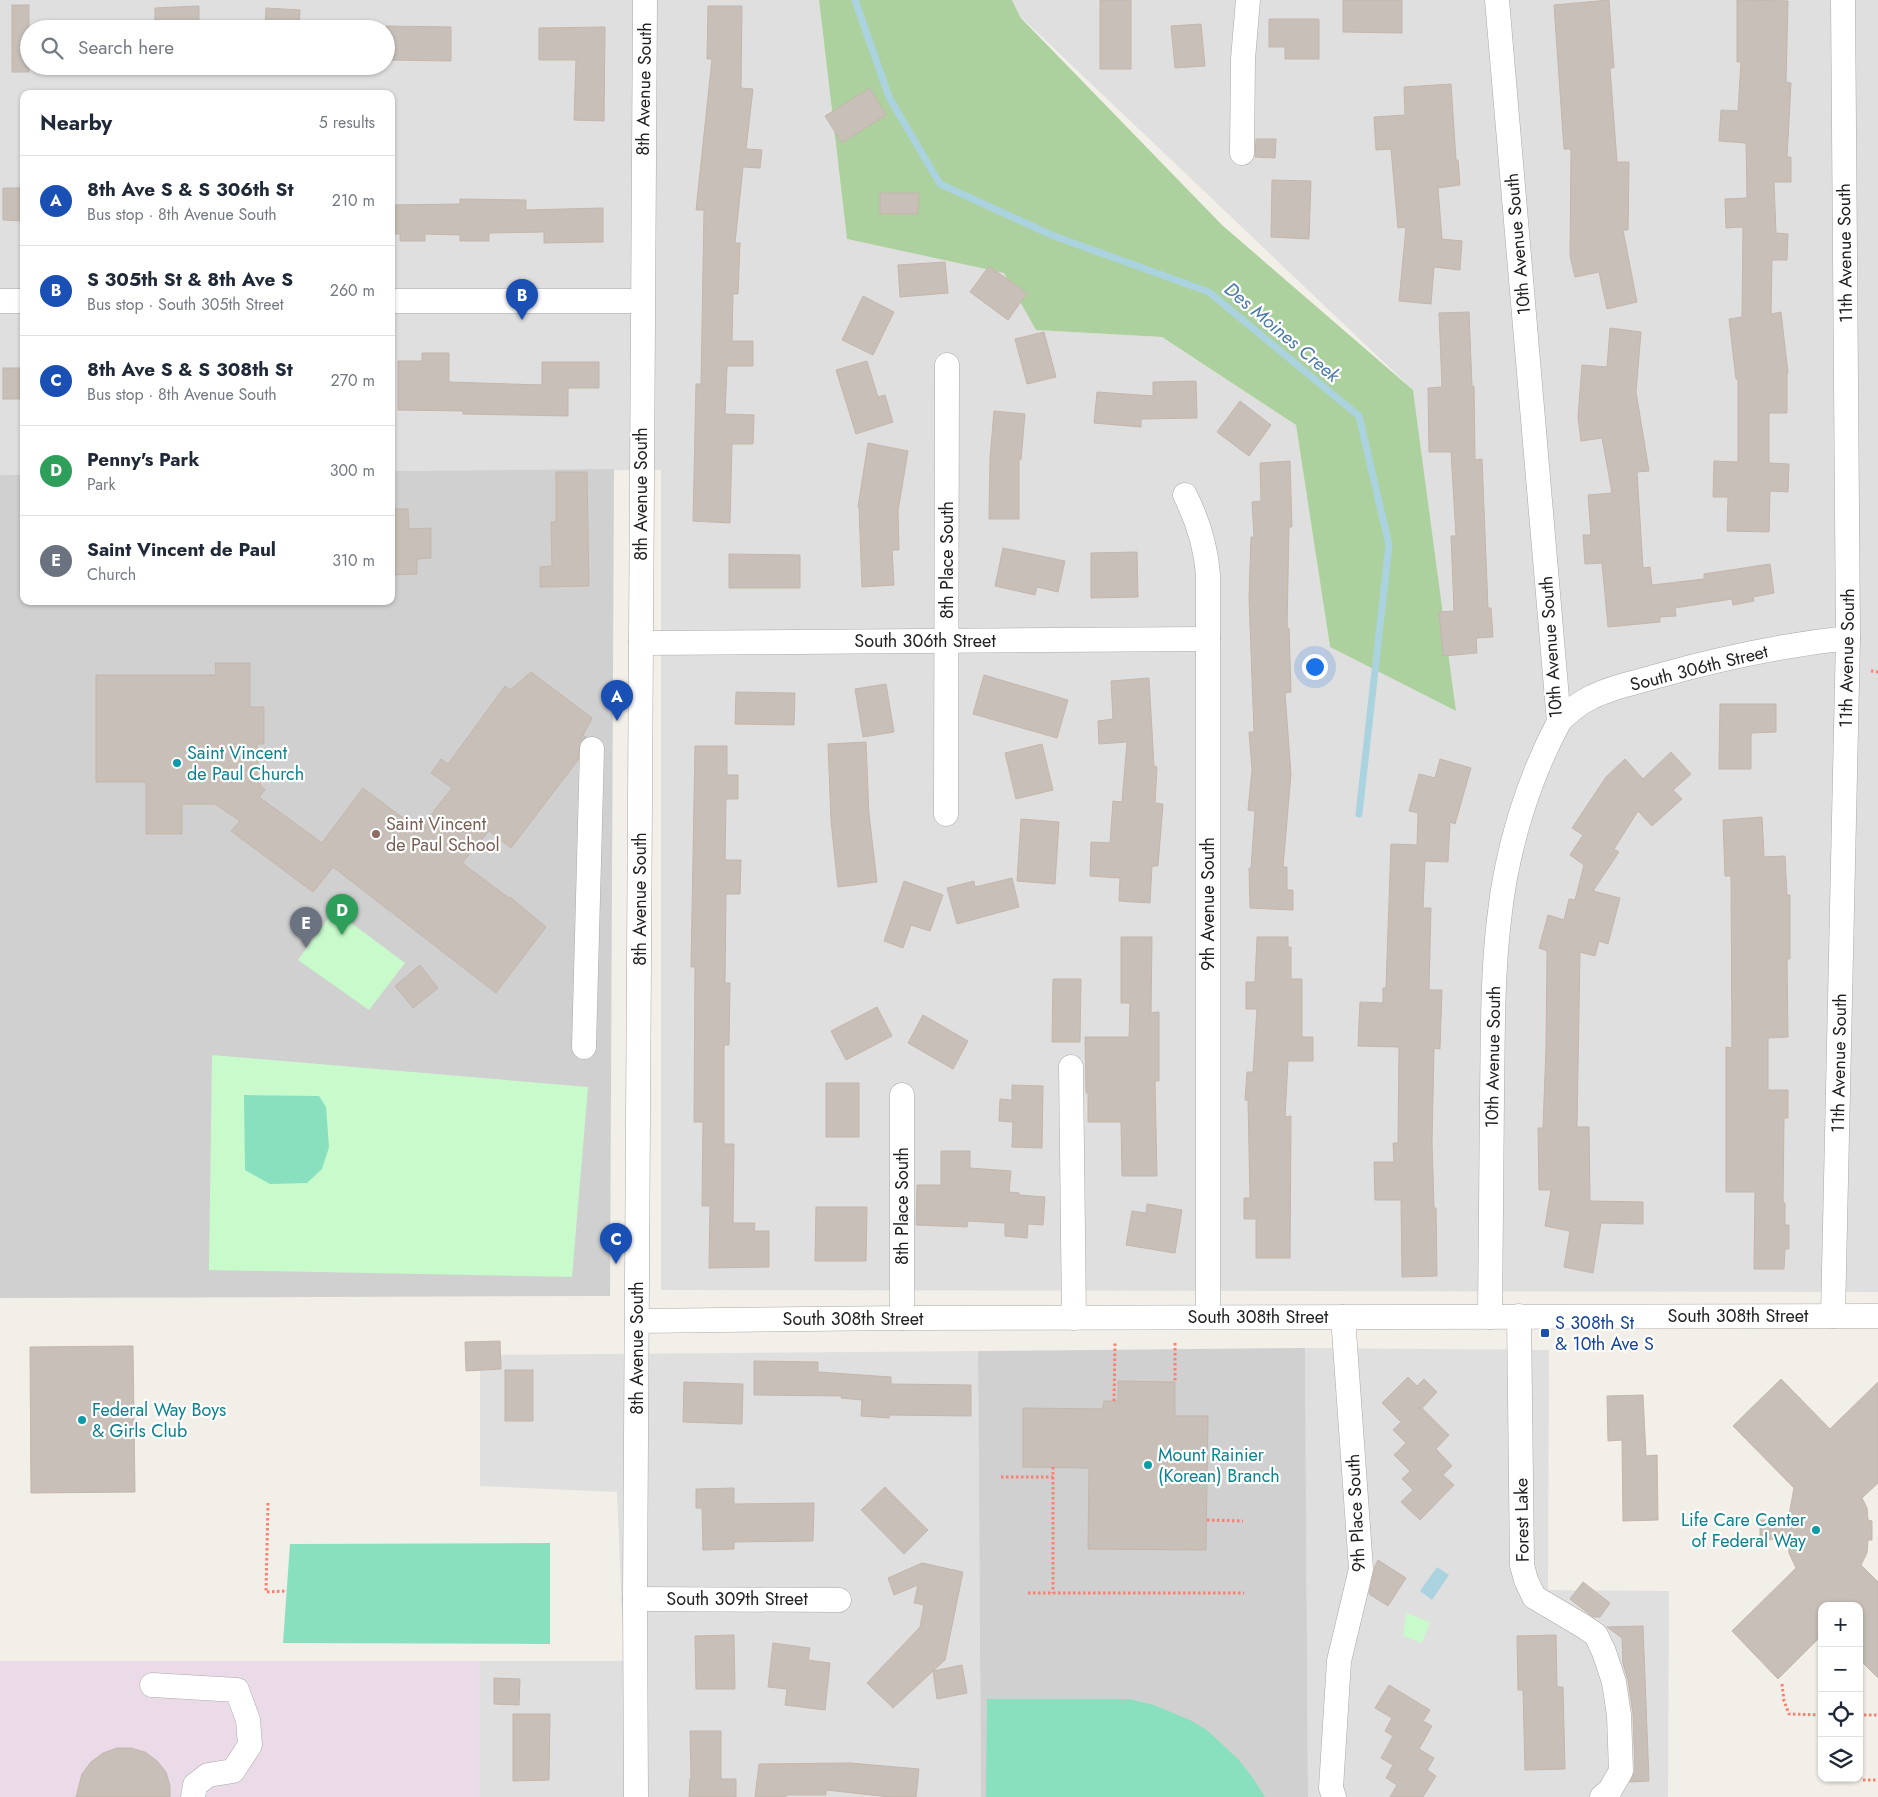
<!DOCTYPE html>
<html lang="en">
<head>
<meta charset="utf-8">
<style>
	:root { --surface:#fff; --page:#f6f6f7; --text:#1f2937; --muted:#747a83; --line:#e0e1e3; --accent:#ea580c }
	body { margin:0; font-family:Jost,sans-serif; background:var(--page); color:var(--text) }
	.controls { position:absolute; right:15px; bottom:15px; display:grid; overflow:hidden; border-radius:10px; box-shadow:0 1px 4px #0004 }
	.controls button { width:45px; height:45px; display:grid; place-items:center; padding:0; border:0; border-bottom:1px solid var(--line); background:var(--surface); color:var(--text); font:25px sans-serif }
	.you { position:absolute; left:1314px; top:666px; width:18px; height:18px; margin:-12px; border:4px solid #fff; border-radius:50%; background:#1a73e8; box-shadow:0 0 0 8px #1a73e833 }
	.badge { display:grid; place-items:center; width:32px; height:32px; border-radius:50%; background:var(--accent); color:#fff; font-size:16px; font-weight:700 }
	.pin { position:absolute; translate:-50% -41px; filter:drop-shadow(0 1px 2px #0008) }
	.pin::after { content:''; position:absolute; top:26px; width:18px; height:15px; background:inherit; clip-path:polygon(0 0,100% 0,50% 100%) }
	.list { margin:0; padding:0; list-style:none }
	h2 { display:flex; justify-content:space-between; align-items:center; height:65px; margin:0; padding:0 20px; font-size:21px }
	h2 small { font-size:16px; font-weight:400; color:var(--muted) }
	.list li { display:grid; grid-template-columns:32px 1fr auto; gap:15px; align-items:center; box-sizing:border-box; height:90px; padding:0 20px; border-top:1px solid var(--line) }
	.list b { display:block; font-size:19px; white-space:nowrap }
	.list p { margin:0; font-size:16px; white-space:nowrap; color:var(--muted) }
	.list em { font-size:16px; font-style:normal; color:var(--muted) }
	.icon { flex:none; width:28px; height:28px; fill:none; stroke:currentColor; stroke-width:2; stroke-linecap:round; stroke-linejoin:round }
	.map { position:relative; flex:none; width:1878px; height:1797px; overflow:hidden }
	.search { position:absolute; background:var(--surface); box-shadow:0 1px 4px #0004; left:20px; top:20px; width:375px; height:55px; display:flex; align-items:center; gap:12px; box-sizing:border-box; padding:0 18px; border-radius:28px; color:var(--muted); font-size:19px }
	.panel { position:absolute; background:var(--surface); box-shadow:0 1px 4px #0004; left:20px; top:90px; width:375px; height:515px; border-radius:10px }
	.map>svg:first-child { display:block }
</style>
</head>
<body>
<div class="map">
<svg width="1878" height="1797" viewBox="0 0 1878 1797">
	<rect width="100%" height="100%" fill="#f2efe9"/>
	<!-- residential -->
	<g fill="#e0dfdf" fill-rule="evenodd">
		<path d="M0,0H819L847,239L1005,273L1036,330L1162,337L1296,425L1330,647L1456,711L1413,390L1021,17L1012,0H1878V1292L661,1290V470L391,471V94H24V475H0ZM29,29H386V66H29Z"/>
		<path d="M1305,1348L1549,1350L1548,1590L1669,1591L1668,1797H1308Z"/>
		<path d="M978,1351L981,1797H480V1661H624L617,1492L480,1486V1355Z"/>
	</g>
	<!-- industrial -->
	<rect fill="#ebdbe8" x="0" y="1661" width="480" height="136"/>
	<!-- religious -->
	<g fill="#d0d0d0">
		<path d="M614,469L610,1296L0,1298V475H24V601H391V471Z"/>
		<path d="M1305,1348L1308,1797H981L978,1351Z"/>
	</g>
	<!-- forest -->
	<path fill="#add19e" d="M819,0H1012L1021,18L1222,225L1413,390L1456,711L1330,647L1296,425L1162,337L1036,330L1004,273L847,239Z"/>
	<!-- park -->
	<g fill="#c8facc">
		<path d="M334,910L405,963L369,1010L298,960Z"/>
		<path d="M212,1055L588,1087L572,1277L209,1270Z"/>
		<path d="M1406,1613L1430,1622L1422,1643L1403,1636Z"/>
	</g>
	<!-- pitch -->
	<g fill="#88e0be">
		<path d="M244,1095L319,1096L326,1107L329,1147L322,1169L307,1183L270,1184L245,1170Z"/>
		<path d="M550,1543V1644L283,1643L290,1544Z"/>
		<path d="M987,1699H1129L1154,1705L1190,1720L1207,1730L1239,1760L1253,1778L1265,1797H986Z"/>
	</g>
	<!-- water -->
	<path fill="#aad3df" d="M1437,1567L1449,1575L1432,1600L1420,1591Z"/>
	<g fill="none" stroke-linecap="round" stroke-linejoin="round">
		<!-- stream -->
		<path stroke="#aad3df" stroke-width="7" d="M855,0L889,97L940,184L1054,236L1209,292L1359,416L1389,545L1359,814"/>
	</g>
	<!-- building -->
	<g fill="#c7bfb8" stroke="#c4b6ab">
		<rect x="1100" y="0" width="31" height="69"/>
		<path d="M1343,0H1402V33L1343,32Z"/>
		<path d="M1609,0L1614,68H1610L1617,162H1629L1628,230H1623L1637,302L1607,309L1599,272L1575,277L1570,256L1571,149H1564L1554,5Z"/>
		<path d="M1737,0L1788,1L1786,82L1791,83L1787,157H1791V182H1774L1776,233L1788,234L1787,260H1772L1771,314L1781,312L1788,373L1787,374V413H1769V463L1789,464L1788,492L1770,491L1769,532L1727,531L1728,497H1713L1714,461L1738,462V379H1736L1729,319L1742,317L1743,227L1726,228L1725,199L1747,198L1746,143L1719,141L1721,110L1738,111L1741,62H1737Z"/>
		<rect x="12" y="5" width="17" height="67"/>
		<path d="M199,6V29H155V8Z"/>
		<path d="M708,6H742L741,88L753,89L746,149L762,150L760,168L743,167L735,243H740L738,294H733L732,341H753V366H727L725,414L754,415L753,444H732L730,523L693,521L696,384H701L704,210H696L712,59H707Z"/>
		<path d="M266,8L300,10L299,29H265Z"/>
		<path d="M1269,19H1319V59H1285V47H1269Z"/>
		<path d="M1201,24L1205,66L1175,68L1171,26Z"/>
		<path d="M386,26L451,27V61L386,60Z"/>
		<path d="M605,27L604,121L574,120L576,60H539V28Z"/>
		<path d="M1451,84L1456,160H1458L1460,185L1438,188L1442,239L1462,241L1460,270L1434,267L1431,304L1399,301L1406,227L1398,228L1391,149L1376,150L1374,117L1405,115L1404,87Z"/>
		<path d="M870,88L886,115L842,143L825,116Z"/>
		<path d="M1256,139H1276L1275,158L1255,157Z"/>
		<path d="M1272,180L1311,181L1309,239L1271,237Z"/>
		<path d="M3,188H24V221L3,220Z"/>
		<path d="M880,193H919L918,214H880Z"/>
		<path d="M460,199L526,200V210L603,208V242L544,243V232L489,233V241H460V235L425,234V241H400V234H391V205L460,204Z"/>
		<path d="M945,262L948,293L900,297L898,265Z"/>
		<path d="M989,266L1027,293L1008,320L970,292Z"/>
		<path d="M863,296L894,312L873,355L842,340Z"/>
		<path d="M1469,312L1472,386H1474L1475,460L1482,459L1488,608H1491L1493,637L1476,638L1477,653L1443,656L1439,612L1454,611L1451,536H1456L1451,452H1429L1428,388L1442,387L1439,313Z"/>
		<path d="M1610,328L1641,332L1636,392L1649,471L1637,472L1643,568L1650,567L1652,585L1704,579V574L1770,564L1774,593L1753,597L1754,601L1733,605L1732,599L1675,608L1676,616L1660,617V622L1608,627L1602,563L1585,564L1583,535H1591L1588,495L1612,493L1602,438L1581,441L1578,417L1582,365L1607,367Z"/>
		<path d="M1044,332L1056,377L1027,384L1015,339Z"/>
		<path d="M422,353H449V382L542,385V362H599V388H568V416L463,414V411L398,410V361H422Z"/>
		<path d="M867,361L878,397L885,395L893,422L856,434L836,370Z"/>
		<rect x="3" y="368" width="21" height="31"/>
		<path d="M1196,381L1197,418L1141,419V427L1094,423L1097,392L1153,396V382Z"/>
		<path d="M1240,401L1271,425L1249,456L1217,432Z"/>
		<path d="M994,411L1025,414L1021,460L1019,459V519H989L990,458Z"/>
		<path d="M868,443L908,451L898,511L899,550H892L894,585L862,587L859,507H858Z"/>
		<path d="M1290,461L1292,527H1289L1287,628H1289L1291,692L1285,693L1291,774L1283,867H1287V890H1293V910L1250,908L1249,868H1251L1255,811L1248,810L1252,770L1249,732H1254L1249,598L1251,537H1254L1252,502L1261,501L1260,463Z"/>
		<path d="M556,472H587L589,586L540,587V567L552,566L551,522H556Z"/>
		<path d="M391,509H408L409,529L431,528V558L417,559V574L391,575Z"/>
		<path d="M1003,548L1065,561L1058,592L1037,587L1035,595L995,586Z"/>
		<path d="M1137,552L1138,597L1091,598V553Z"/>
		<path d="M729,554L800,555V588H729Z"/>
		<path d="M215,663H250V707H264V744H257L258,782L265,790L259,797L322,843L363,788L419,830L452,788L431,773L441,759L448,764L505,686L510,690L531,672L592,718L583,735L586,737L580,742L578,760L511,848L489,831L462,863L509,898L510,897L546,927L496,993L333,867L313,892L231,831L240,821L215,804H182V834H146V782H96V675H216Z"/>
		<path d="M984,675L1068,700L1057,738L973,714Z"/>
		<path d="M1149,678L1154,766L1157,767L1155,803L1163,804L1158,866H1152L1150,903L1119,901L1120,878L1090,876L1091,842L1110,843L1113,801L1122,802L1127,742L1099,744L1098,721L1113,719L1111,681Z"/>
		<path d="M886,684L894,732L863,737L855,689Z"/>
		<path d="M736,692L795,693L794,725L735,724Z"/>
		<path d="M1720,704H1776V732L1751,733V769H1719Z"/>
		<path d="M866,742L869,814L877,882L838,887L831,821L828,744Z"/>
		<path d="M1042,744L1053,790L1016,799L1005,753Z"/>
		<path d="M695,746H727V775H738V799H726L725,860H741L740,894H726L725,983H730L729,1045H724V1144H734L733,1223H755L754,1231H769V1267L709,1268L710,1206H702L703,1122H694L695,967H691Z"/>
		<path d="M1671,752L1691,774L1673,790L1682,799L1652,826L1638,811L1614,849L1619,852L1593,891L1620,898L1608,944L1599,941L1595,956L1580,952L1577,1127H1589L1590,1201L1643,1202V1224L1601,1223L1593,1273L1564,1267L1570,1231L1545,1226L1551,1190H1539L1538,1128H1543L1546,1047L1547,951L1539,948L1548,915L1564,920L1569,899L1575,900L1584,865L1570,855L1583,835L1572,828L1606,777L1625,759L1643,779Z"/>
		<path d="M1440,759L1471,768L1455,824L1450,822L1448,862L1425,861L1423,908H1431L1429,990H1442L1440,1049L1434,1048L1432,1142L1434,1208H1436L1437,1276L1402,1277L1401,1200H1375L1374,1162H1394L1393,1143H1398L1399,1047L1358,1046L1360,1002L1383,1003V988H1386L1391,844L1417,845L1418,813L1409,811L1419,774L1435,778Z"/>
		<path d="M1762,817L1764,857L1785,856L1787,895H1790V959H1787L1788,1037L1768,1038V1090H1788V1118H1784L1783,1203H1785V1225H1789V1249H1785L1784,1269H1754L1755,1192H1726V1047L1732,1048L1731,876H1725L1723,820Z"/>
		<path d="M1021,819L1059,822L1055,884L1017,881Z"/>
		<path d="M1012,878L1019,907L957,924L947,888L974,881L975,887Z"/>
		<path d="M904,881L943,895L930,931L911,925L903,948L884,941Z"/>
		<path d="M1121,937H1152L1151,1013L1159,1012V1081H1155L1157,1176H1122L1121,1122H1088V1093H1086L1085,1037H1129L1130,1003H1121Z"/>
		<path d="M1257,937H1288V947H1291V979H1302V1037H1313V1061H1288L1285,1117L1291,1116L1290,1258H1256V1219H1244V1198H1250L1248,1100H1245L1247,1072H1253L1257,1009H1246V982H1255Z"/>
		<path d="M420,965L438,988L413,1008L395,986Z"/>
		<path d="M1053,979H1081L1080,1042H1052Z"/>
		<path d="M877,1007L892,1036L846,1060L831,1031Z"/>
		<path d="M923,1015L968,1041L953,1069L908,1043Z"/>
		<rect x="826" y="1083" width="33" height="54"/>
		<path d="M1012,1085L1043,1086L1042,1148L1012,1147L1013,1122L999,1121L1000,1099L1012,1100Z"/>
		<path d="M941,1151H970V1168L1011,1171L1009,1192L1019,1193V1195L1045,1197L1043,1225L1028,1224L1027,1238L1005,1236V1223L968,1221L967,1227L916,1225L917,1185H941Z"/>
		<path d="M1147,1204L1182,1210L1175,1253L1126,1245L1132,1211L1146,1213Z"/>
		<path d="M816,1207H867L866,1261H815Z"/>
		<path d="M500,1341L501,1369L466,1371L465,1342Z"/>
		<path d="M133,1346L135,1492L31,1493L30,1347Z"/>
		<path d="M754,1361L818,1362V1372L891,1377V1384L971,1385V1416L889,1415V1418L861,1416L862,1400L841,1398L842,1396L754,1395Z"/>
		<rect x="505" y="1370" width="28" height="51"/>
		<path d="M1408,1377L1417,1386L1424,1379L1437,1392L1422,1408L1449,1435L1436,1449L1452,1466L1443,1475L1454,1485L1420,1520L1401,1502L1413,1490L1402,1479L1410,1471L1394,1455L1406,1443L1393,1430L1401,1422L1382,1403Z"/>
		<path d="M1781,1379L1830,1429L1878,1382V1483L1862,1498L1867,1508L1868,1520L1872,1521V1540H1868L1867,1553L1861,1565L1878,1582V1678L1859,1659V1606H1822V1635L1778,1679L1732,1631L1796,1568L1789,1553L1788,1539L1760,1540V1520H1788L1794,1488L1733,1426Z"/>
		<path d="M1118,1381L1175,1382V1416H1208L1206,1550L1088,1549L1089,1468L1023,1467V1408L1103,1409L1104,1401H1118Z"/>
		<path d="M684,1382L743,1384L742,1424L683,1422Z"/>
		<path d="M1643,1395L1646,1456L1657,1455L1658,1520L1623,1521L1622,1440L1608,1441L1607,1396Z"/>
		<path d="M885,1487L928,1530L904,1554L861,1510Z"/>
		<path d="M734,1488V1504L814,1503L813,1541L734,1542V1549L703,1550L702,1508H696V1489Z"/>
		<path d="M1378,1560L1406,1578L1388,1606L1369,1594L1375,1566Z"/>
		<path d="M922,1563L963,1572L945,1660L933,1671L962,1665L967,1693L937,1699L933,1671L893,1708L867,1683L920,1627L924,1605L914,1603L918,1585L894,1595L888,1578Z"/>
		<path d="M1583,1582L1610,1603L1600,1617H1593L1570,1599Z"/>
		<path d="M1643,1626L1649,1781L1630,1782L1635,1771L1633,1714L1628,1680L1623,1664L1622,1638L1607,1627Z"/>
		<path d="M734,1635L735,1689H696L695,1636Z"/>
		<path d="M1556,1635L1557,1687H1563L1565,1769L1525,1770L1523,1690H1518L1517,1636Z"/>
		<path d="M773,1643L810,1648L808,1660L830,1663L825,1710L785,1705L787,1689L768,1687Z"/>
		<path d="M494,1678L520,1679L519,1705L494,1704Z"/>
		<path d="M1389,1685L1430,1710L1423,1721L1432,1726L1419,1749L1434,1758L1427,1770L1436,1776L1423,1797H1390L1397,1785L1386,1778L1393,1765L1381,1758L1393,1736L1385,1731L1392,1718L1375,1708Z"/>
		<path d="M513,1714H550L549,1780L513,1781Z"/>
		<path d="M690,1731H721V1779H736V1797H689L690,1779H691Z"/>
		<path d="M117,1748H131L145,1752L157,1761L166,1772L170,1786V1797H76L82,1774L91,1762L103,1753Z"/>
		<path d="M850,1763L919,1769L916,1797H890L826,1790V1795H786V1797H755L759,1764Z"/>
	</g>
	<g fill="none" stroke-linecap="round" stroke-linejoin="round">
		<!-- minor casing -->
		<g stroke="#a9a9a9" stroke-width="25">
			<g id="minor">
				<path d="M1242,153L1243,59L1248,0"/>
				<path d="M0,301H24"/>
				<path d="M391,301H642"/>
				<path d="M1185,495C1198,521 1206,546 1208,575V1317"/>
				<path d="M641,643L1208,639"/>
				<path d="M1559,722C1569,711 1579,703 1592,697C1611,687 1634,683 1654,677C1717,659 1783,645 1848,638"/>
				<path d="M946,814L947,365"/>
				<path d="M584,1047L592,749"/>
				<path d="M1071,1067L1074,1318"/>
				<path d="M902,1095V1318"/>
				<path d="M1519,1316L1522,1565L1526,1580L1534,1597L1583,1626L1596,1635L1604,1652L1614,1682L1619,1715L1621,1771L1610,1790L1602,1797"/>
				<path d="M1833,1316L1848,638L1843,0"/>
				<path d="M1490,1317C1491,1244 1491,1170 1492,1097C1493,1038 1492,979 1499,920C1506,852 1527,782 1559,722L1497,0"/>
				<path d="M638,1321L902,1318L1878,1316"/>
				<path d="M635,1599L839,1600"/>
				<path d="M152,1685L237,1690L248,1720L250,1745L233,1771L208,1775L195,1785L193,1797"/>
				<path d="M636,1797L635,1599L645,0"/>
				<path d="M1334,1797L1331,1788L1339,1661L1361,1569L1343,1317"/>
			</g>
		</g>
		<!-- path -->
		<g stroke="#fa8072" stroke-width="3" stroke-dasharray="2.5 2.5" stroke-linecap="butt">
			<path d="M1871,671L1878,672"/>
			<path d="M1175,1343V1382"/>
			<path d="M1114,1401L1115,1343"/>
			<path d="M1053,1467V1593"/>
			<path d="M1001,1477H1053"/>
			<path d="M268,1503L266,1592L287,1591"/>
			<path d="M1207,1520L1243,1521"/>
			<path d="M1028,1593H1244"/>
			<path d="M1782,1684L1784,1701L1789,1714L1822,1715"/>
			<path d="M1859,1715H1878"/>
			<path d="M1859,1777L1863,1780H1878"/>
		</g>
		<!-- minor -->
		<use href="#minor" stroke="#fff" stroke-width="24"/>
	</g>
	<!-- markers -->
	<g fill="#0f9aa8" stroke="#fff" stroke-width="2">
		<circle cx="177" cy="763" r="5"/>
		<circle cx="82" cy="1420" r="5"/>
		<circle cx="1148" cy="1465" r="5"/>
		<circle cx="1816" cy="1530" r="5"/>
	</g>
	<circle fill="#8d6e63" stroke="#fff" stroke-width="2" cx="376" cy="834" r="5"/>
	<rect fill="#1a4fb4" stroke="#fff" stroke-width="2" x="1540" y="1328" width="10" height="10" rx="2.5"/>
	<g text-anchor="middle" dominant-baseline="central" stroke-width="4.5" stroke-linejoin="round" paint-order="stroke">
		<!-- street labels -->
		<g font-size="18" fill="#222" stroke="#fff">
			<text transform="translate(644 89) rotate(-89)">8th Avenue South</text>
			<text transform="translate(1518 244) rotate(-95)">10th Avenue South</text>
			<text transform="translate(1845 253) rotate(-91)">11th Avenue South</text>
			<text transform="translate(641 494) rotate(-90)">8th Avenue South</text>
			<text transform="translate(947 560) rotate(-90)">8th Place South</text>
			<text x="925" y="641">South 306th Street</text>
			<text transform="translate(1551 647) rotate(-94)">10th Avenue South</text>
			<text transform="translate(1847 658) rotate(-89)">11th Avenue South</text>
			<text transform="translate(1699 668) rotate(-14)">South 306th Street</text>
			<text transform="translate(640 899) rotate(-90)">8th Avenue South</text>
			<text transform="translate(1208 904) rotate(-90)">9th Avenue South</text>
			<text transform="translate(1493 1057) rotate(-89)">10th Avenue South</text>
			<text transform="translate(1839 1063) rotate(-89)">11th Avenue South</text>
			<text transform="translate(902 1206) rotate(-90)">8th Place South</text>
			<text x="1738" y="1316">South 308th Street</text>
			<text x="1258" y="1317">South 308th Street</text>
			<text x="853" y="1319">South 308th Street</text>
			<text transform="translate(637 1348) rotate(-90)">8th Avenue South</text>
			<text transform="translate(1356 1513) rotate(-93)">9th Place South</text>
			<text transform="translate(1522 1520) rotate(-91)">Forest Lake</text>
			<text x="737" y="1599">South 309th Street</text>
		</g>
		<!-- culture labels -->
		<g font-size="18" fill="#0d838f" stroke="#fff" text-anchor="start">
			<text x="187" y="753">Saint Vincent<tspan x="187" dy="21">de Paul Church</tspan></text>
			<text x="92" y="1410">Federal Way Boys<tspan x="92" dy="21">&amp; Girls Club</tspan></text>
			<text x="1158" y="1455">Mount Rainier<tspan x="1158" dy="21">(Korean) Branch</tspan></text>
			<text x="1806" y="1520" text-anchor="end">Life Care Center<tspan x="1806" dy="21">of Federal Way</tspan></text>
		</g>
		<!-- education labels -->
		<g font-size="18" fill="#785e54" stroke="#fff" text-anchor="start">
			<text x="386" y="824">Saint Vincent<tspan x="386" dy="21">de Paul School</tspan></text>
		</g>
		<!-- transit labels -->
		<g font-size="18" fill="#164399" stroke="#fff" text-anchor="start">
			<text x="1555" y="1323">S 308th St<tspan x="1555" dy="21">&amp; 10th Ave S</tspan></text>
		</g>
		<!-- water labels -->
		<g font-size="19" font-style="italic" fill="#4a7aab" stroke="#fff">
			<text transform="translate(1282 332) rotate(40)">Des Moines Creek</text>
		</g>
	</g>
</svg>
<div class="controls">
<button>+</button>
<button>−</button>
<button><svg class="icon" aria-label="locate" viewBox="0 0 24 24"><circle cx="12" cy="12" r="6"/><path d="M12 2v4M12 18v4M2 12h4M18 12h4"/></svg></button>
<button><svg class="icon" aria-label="layers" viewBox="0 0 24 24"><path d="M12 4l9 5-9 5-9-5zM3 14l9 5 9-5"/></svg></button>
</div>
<div class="you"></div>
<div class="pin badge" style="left:617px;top:721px;background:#1a4fb4">A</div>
<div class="pin badge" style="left:522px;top:320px;background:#1a4fb4">B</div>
<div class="pin badge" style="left:616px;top:1264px;background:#1a4fb4">C</div>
<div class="pin badge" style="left:342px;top:935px;background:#2e9e5b">D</div>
<div class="pin badge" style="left:306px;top:948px;background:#6b7280">E</div>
<div class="search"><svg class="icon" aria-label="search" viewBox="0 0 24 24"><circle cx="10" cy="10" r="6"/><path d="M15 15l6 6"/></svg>Search here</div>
<section class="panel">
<h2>Nearby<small>5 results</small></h2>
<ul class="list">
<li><span class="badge" style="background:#1a4fb4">A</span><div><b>8th Ave S &amp; S 306th St</b><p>Bus stop · 8th Avenue South</p></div><em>210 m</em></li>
<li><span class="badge" style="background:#1a4fb4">B</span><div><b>S 305th St &amp; 8th Ave S</b><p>Bus stop · South 305th Street</p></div><em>260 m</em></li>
<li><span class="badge" style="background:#1a4fb4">C</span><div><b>8th Ave S &amp; S 308th St</b><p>Bus stop · 8th Avenue South</p></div><em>270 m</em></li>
<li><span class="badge" style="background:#2e9e5b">D</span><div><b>Penny's Park</b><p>Park</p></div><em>300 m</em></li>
<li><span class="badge" style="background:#6b7280">E</span><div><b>Saint Vincent de Paul</b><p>Church</p></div><em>310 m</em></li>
</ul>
</section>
</div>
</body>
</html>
